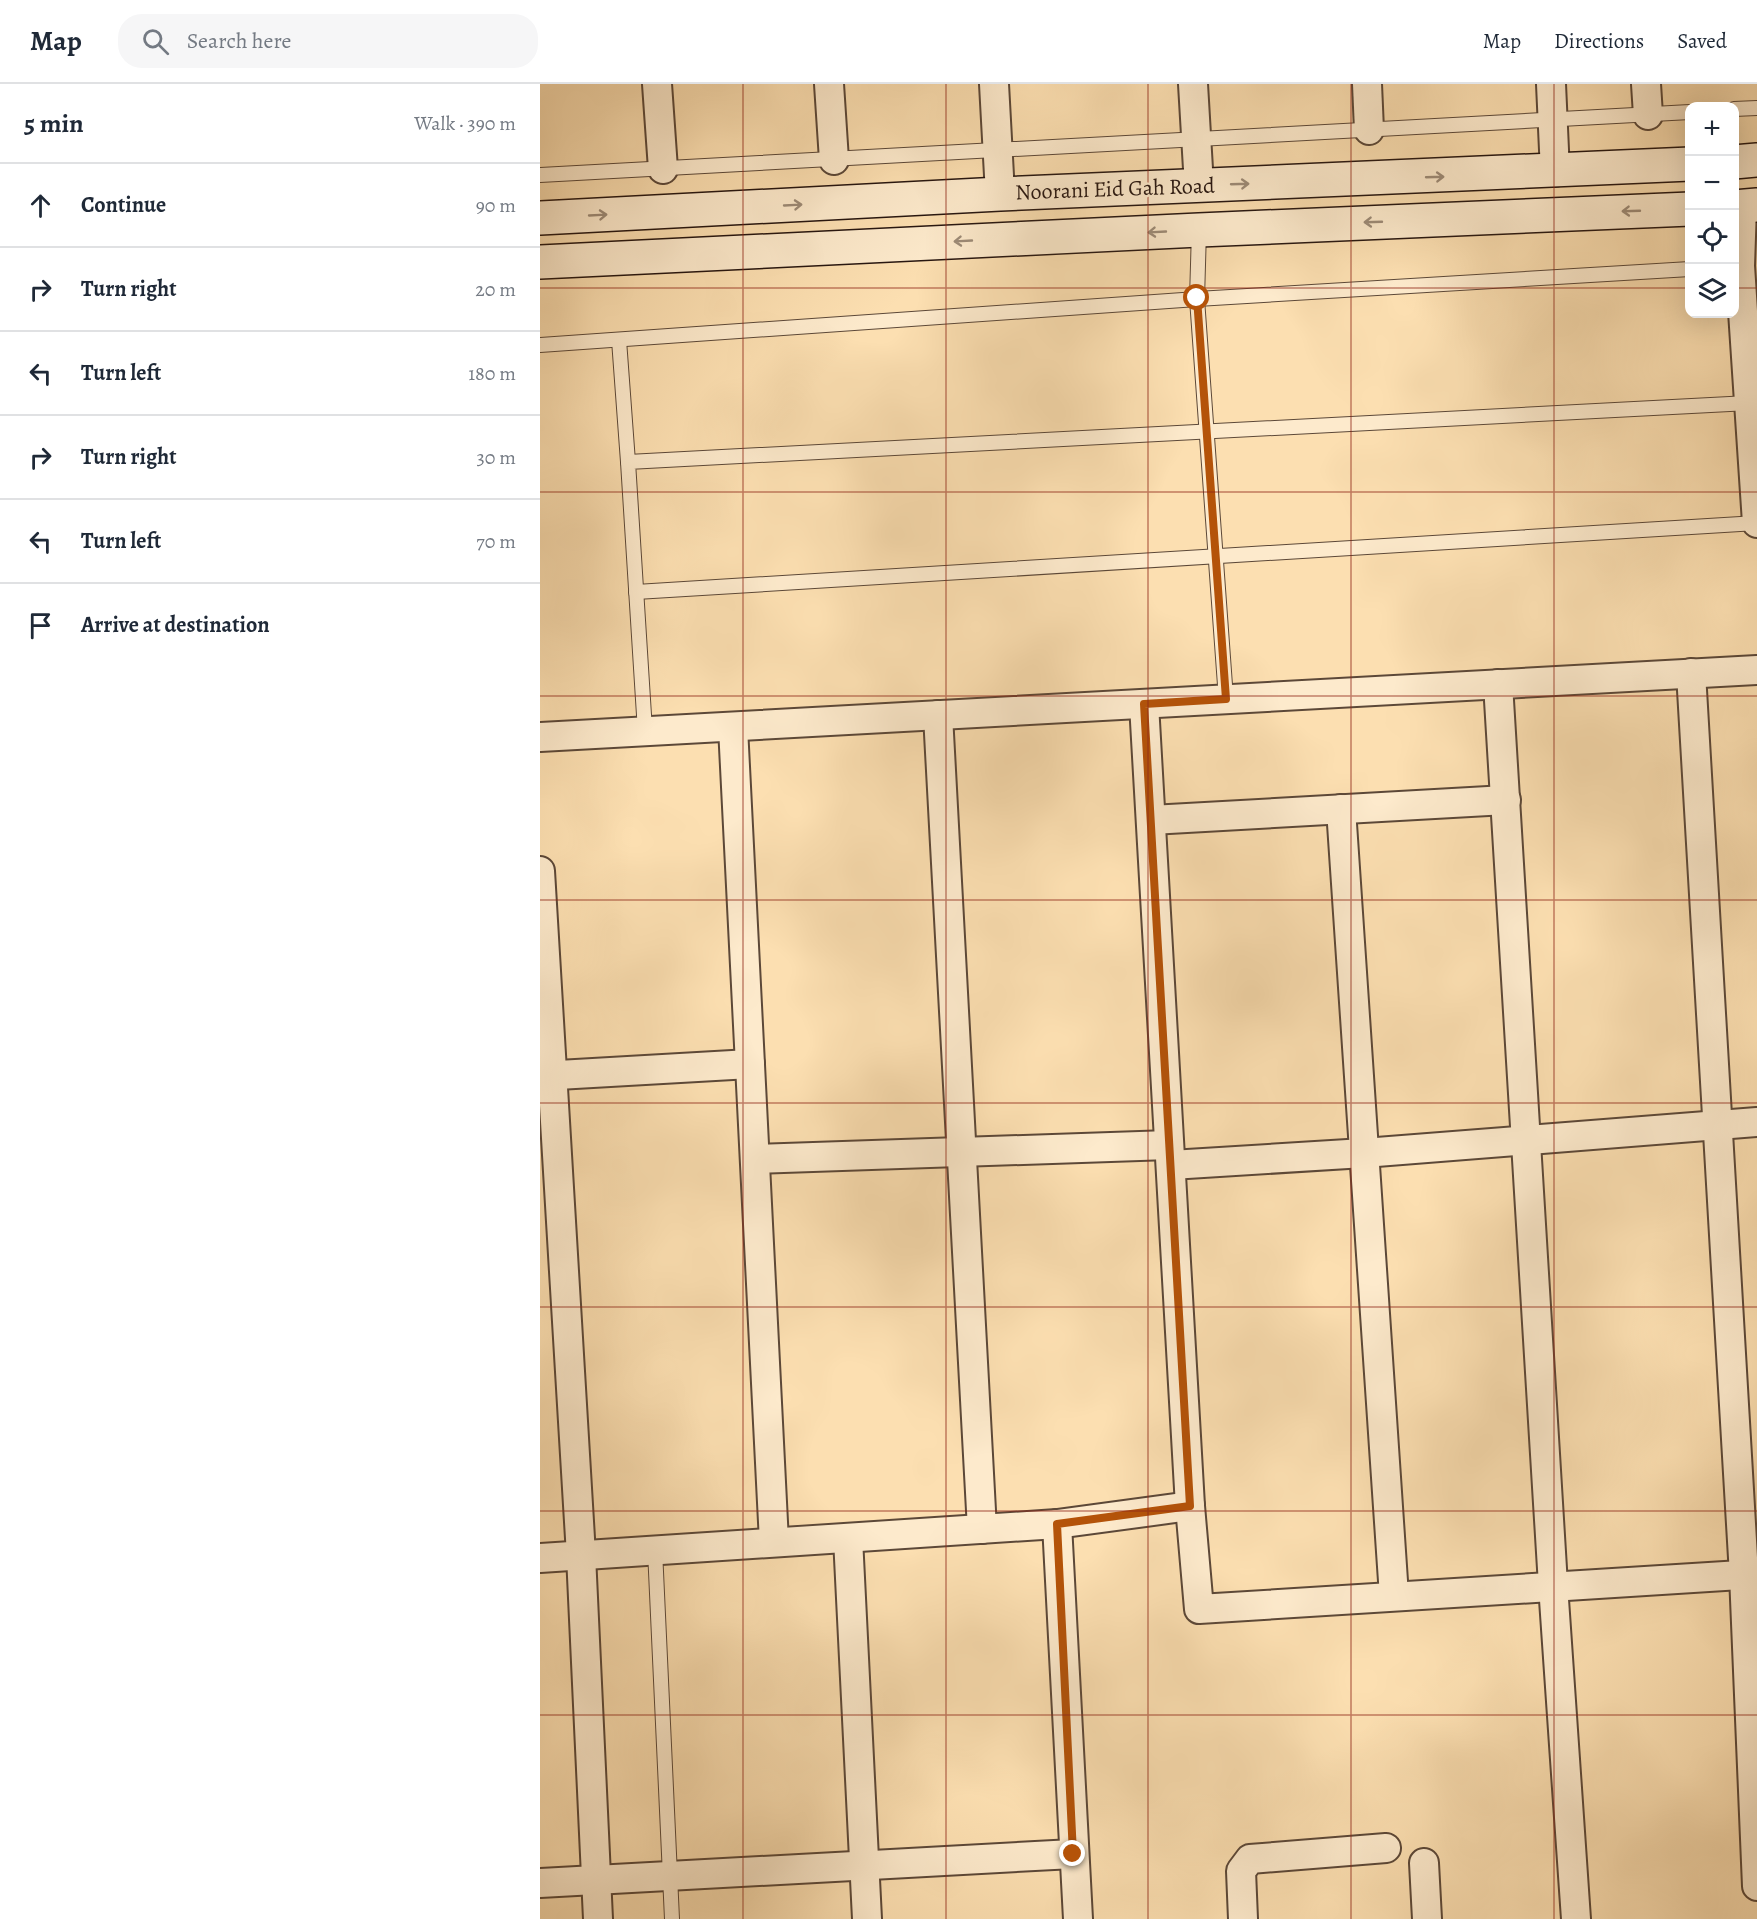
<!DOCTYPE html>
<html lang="en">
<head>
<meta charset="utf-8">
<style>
	:root { --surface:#fff; --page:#f6f6f7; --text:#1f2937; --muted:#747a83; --line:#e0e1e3 }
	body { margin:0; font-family:Alegreya,serif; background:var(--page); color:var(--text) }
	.controls { position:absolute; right:18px; top:18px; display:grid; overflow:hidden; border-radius:12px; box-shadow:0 6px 24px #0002 }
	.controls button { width:54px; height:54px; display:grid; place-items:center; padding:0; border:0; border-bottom:2px solid var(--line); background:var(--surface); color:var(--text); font:30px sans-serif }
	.stop { position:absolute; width:18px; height:18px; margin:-14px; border:4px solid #b45309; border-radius:50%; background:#fff }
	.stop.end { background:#b45309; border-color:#fff; box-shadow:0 2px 6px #0008 }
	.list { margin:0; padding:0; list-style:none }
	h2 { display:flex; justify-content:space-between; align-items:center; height:78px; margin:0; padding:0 24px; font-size:26px }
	h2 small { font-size:20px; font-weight:400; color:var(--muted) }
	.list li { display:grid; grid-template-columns:39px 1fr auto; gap:18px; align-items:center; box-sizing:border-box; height:84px; padding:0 24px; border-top:2px solid var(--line) }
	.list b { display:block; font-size:22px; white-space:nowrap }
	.list em { font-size:20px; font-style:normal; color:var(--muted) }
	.icon { flex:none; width:33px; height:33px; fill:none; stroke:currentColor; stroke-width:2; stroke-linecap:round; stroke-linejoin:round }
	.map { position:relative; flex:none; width:1217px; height:1835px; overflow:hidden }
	header { display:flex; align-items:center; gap:36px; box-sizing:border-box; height:84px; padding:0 30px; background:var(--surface); border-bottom:2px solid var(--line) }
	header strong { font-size:28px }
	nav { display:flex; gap:33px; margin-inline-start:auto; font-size:21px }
	.search { width:420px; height:54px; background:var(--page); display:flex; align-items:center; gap:15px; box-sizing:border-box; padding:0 21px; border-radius:24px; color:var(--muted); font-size:22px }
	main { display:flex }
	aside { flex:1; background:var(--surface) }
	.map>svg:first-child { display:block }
</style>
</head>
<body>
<header>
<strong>Map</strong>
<div class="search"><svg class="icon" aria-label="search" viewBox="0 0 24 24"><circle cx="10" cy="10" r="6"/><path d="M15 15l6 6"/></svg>Search here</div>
<nav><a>Map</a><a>Directions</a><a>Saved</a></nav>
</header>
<main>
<aside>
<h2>5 min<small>Walk · 390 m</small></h2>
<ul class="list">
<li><svg class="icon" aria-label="ahead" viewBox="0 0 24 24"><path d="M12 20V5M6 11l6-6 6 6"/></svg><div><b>Continue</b></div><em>90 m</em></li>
<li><svg class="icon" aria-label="right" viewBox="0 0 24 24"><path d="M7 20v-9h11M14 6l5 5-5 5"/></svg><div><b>Turn right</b></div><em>20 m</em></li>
<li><svg class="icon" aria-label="left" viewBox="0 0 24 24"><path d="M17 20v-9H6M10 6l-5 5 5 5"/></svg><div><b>Turn left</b></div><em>180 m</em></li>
<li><svg class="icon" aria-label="right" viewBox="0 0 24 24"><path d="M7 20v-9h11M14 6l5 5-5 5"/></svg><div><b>Turn right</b></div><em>30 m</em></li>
<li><svg class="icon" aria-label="left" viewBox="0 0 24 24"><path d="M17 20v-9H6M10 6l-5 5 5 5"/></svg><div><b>Turn left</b></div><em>70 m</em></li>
<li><svg class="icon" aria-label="arrive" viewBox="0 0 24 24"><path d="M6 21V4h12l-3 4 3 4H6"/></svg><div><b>Arrive at destination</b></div></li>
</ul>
</aside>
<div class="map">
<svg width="1217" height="1835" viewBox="0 0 1217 1835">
	<rect width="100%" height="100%" fill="#fcdfb1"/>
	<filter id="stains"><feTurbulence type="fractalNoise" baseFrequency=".00333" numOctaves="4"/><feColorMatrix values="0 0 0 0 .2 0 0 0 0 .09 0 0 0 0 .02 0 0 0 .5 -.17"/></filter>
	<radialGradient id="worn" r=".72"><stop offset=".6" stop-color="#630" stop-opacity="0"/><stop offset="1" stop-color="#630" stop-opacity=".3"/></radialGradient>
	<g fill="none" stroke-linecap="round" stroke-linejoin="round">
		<!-- lane casing -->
		<g stroke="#5c4838" stroke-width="16">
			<g id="lane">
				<path d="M1194,25L1217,24"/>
				<path d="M0,91L1150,28"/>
				<path d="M659,146L657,215L686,615"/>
				<path d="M79,256L88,378"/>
				<path d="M0,261L657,215L1150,185"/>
				<path d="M96,508L1217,439"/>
				<path d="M105,647L88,378L1209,319"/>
				<path d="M115,1466L132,1835"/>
			</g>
		</g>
		<!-- street casing -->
		<g stroke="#5c4838" stroke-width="32">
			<g id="street">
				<path d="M117,0L123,85"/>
				<path d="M289,0L294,76"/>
				<path d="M454,0L460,110"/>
				<path d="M653,0L659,102"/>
				<path d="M827,0L829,46"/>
				<path d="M1011,0L1015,88"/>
				<path d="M1106,0L1108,31"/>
				<path d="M1202,123L1200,182L1217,439"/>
				<path d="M1151,589L1204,1491L1217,1802"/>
				<path d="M958,600L1013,1501L1036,1835"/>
				<path d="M604,620L650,1422L659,1525L1217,1490"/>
				<path d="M398,631L442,1445"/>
				<path d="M193,643L234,1458"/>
				<path d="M0,653L1217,586"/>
				<path d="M801,725L854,1512"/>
				<path d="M611,736L966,716"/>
				<path d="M0,787L41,1471L58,1835"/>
				<path d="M0,992L210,980"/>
				<path d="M215,1075L629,1061"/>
				<path d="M631,1081L824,1069L1217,1038"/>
				<path d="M517,1440L538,1835"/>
				<path d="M308,1454L327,1835"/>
				<path d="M0,1474L517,1440L650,1422"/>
				<path d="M884,1779L887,1835"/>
				<path d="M0,1799L533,1770"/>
				<path d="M703,1835L701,1787L710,1775L846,1764"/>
			</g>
		</g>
		<!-- secondary casing -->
		<g stroke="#271610" stroke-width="36">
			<g id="secondary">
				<path d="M1194,78L1217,76"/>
				<path d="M1194,123L1217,121"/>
				<path d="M0,134L460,110L1150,80"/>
				<path d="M0,178L659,146L1150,125"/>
			</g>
		</g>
		<!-- lane -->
		<use href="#lane" stroke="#fdeacc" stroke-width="14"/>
		<!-- street -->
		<use href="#street" stroke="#fdeacc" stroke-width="28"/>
		<!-- secondary -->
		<use href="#secondary" stroke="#fdeacc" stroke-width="33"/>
	</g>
	<!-- one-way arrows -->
	<defs><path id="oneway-shaft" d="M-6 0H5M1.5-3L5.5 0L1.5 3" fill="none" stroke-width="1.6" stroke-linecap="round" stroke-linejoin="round" transform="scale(1.5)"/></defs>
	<g stroke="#9d8b77">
		<use href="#oneway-shaft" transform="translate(895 93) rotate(-2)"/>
		<use href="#oneway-shaft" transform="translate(700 100) rotate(-2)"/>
		<use href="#oneway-shaft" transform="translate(253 121) rotate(-3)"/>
		<use href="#oneway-shaft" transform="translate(1091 127) rotate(178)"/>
		<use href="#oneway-shaft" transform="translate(58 131) rotate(-3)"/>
		<use href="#oneway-shaft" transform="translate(833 138) rotate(178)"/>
		<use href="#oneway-shaft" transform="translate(617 148) rotate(177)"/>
		<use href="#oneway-shaft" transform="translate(423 157) rotate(177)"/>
	</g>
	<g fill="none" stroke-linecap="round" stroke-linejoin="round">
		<!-- route -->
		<path stroke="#b45309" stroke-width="8" d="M533,1770L517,1440L650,1422L604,620L686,615L657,214"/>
	</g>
	<!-- grid -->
	<path fill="none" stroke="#8f2418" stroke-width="1.5" stroke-opacity="0.55" d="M203,0V1835M406,0V1835M608,0V1835M811,0V1835M1014,0V1835M0,204H1150M1194,204H1217M0,408H1217M0,612H1217M0,816H1217M0,1019H1217M0,1223H1217M0,1427H1217M0,1631H1217"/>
	<g text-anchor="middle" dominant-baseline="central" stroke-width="4.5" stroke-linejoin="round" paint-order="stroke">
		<!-- street labels -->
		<g font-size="22" fill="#271610" stroke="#fdeacc">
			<text transform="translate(575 105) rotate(-2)">Noorani Eid Gah Road</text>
		</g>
	</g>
	<rect width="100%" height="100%" filter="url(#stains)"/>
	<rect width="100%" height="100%" fill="url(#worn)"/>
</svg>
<div class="controls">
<button>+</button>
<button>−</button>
<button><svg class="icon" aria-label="locate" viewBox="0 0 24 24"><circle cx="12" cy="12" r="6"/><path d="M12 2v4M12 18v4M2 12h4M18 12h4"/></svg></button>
<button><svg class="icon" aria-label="layers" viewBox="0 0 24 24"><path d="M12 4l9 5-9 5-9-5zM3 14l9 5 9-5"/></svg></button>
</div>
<div class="stop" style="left:657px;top:214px"></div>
<div class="stop end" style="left:533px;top:1770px"></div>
</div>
</main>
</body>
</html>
